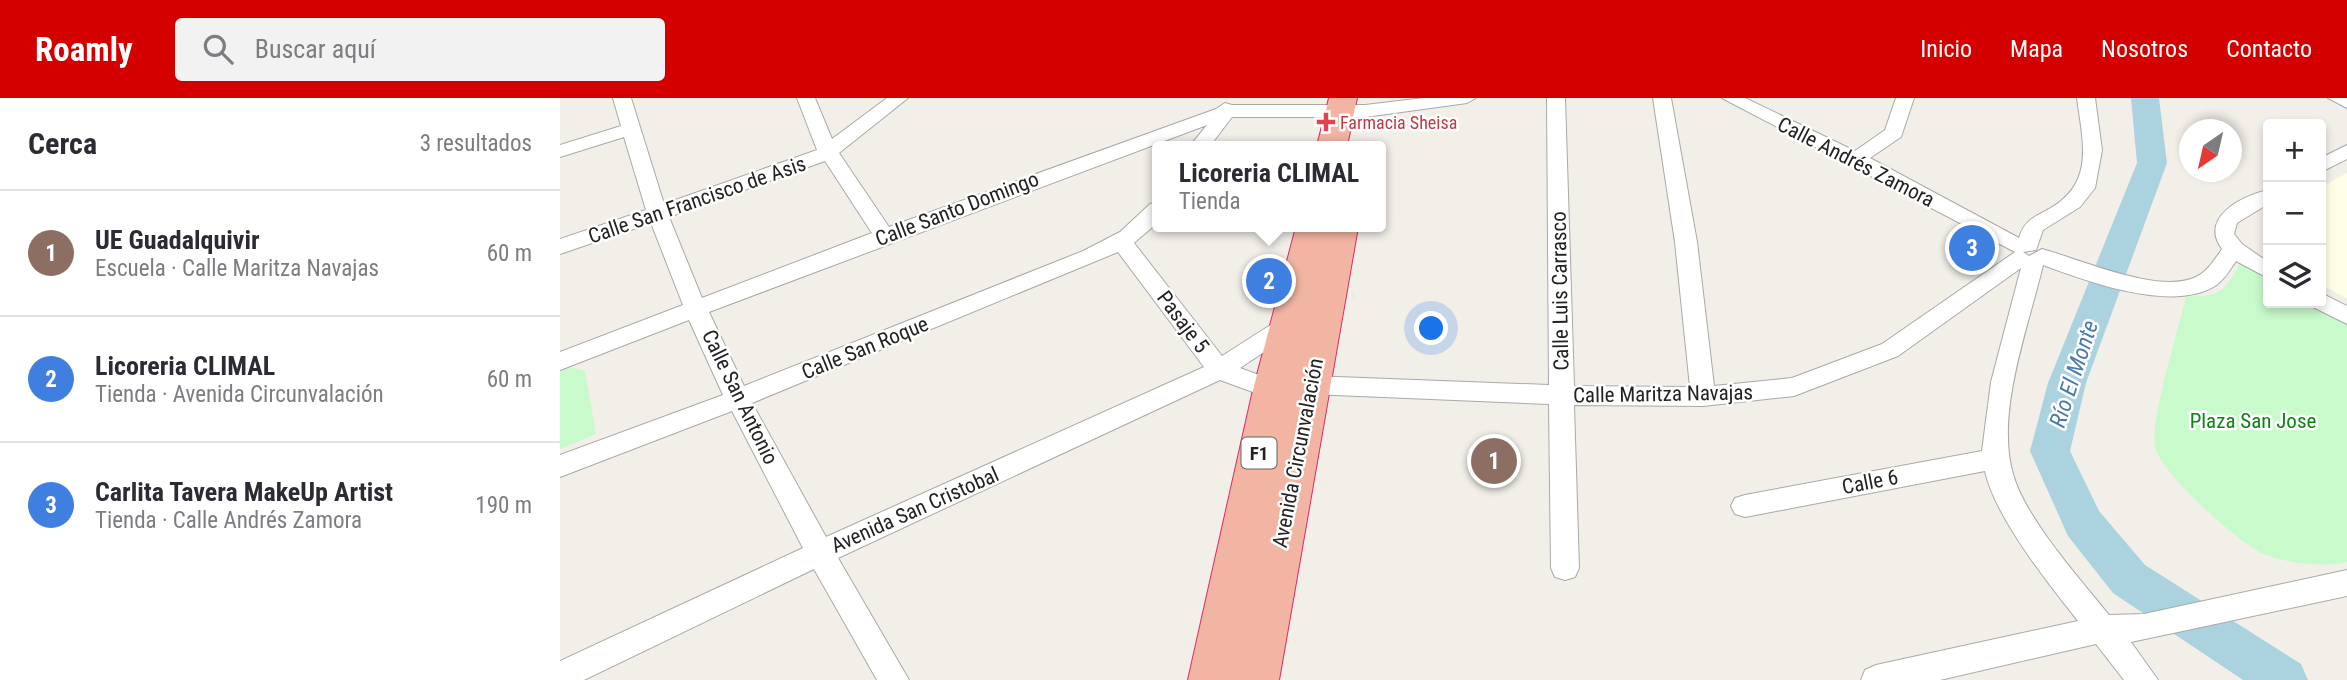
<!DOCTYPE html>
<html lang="es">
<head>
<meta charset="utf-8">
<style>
	:root { --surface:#fff; --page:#f2f2f3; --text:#2b2b33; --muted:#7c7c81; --line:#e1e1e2; --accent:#d40000 }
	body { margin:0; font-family:"Roboto Condensed",sans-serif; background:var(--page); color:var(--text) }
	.controls { position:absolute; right:21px; top:21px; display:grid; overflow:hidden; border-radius:7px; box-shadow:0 4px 10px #0003 }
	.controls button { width:63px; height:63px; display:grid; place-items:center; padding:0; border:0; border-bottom:2px solid var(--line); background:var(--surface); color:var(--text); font:35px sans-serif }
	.compass { position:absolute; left:1619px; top:21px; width:63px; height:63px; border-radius:50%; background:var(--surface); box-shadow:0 4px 10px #0003; rotate:214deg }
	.you { position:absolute; left:872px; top:231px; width:24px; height:24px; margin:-18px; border:5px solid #fff; border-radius:50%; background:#1a73e8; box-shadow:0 0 0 10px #1a73e833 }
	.badge { display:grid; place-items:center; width:46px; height:46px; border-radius:50%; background:var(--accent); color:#fff; font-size:23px; font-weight:700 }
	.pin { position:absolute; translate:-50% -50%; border:4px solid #fff; box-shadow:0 2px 7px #0006 }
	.popup { position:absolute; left:592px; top:43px; width:234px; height:91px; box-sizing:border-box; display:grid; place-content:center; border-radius:7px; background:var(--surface); filter:drop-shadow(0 2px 5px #0005); font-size:23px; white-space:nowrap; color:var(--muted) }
	.popup b { font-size:26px; color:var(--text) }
	.popup::after { content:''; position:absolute; left:50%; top:100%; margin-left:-14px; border:14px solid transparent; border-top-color:var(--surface) }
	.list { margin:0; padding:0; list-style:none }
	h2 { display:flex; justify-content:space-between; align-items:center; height:91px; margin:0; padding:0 28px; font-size:30px }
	h2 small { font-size:23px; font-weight:400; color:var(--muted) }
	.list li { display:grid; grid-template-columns:46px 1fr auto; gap:21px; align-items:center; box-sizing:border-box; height:126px; padding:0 28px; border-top:2px solid var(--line) }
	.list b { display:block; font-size:26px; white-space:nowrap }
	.list p { margin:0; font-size:23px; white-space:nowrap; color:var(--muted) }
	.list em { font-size:23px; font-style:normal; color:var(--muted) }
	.icon { flex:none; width:38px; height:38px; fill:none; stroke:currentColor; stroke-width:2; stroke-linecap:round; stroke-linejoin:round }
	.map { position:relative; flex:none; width:1787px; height:582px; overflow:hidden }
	header { display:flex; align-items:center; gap:42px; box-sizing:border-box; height:98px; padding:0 35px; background:var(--accent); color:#fff }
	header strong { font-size:33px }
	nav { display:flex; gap:38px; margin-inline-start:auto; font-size:24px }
	.search { width:490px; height:63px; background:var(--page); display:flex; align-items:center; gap:18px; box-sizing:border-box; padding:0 24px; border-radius:7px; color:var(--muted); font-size:26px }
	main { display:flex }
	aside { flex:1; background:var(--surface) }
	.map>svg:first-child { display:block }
</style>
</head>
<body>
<header>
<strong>Roamly</strong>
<div class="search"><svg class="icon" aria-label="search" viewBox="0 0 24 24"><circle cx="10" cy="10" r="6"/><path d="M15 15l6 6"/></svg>Buscar aquí</div>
<nav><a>Inicio</a><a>Mapa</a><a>Nosotros</a><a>Contacto</a></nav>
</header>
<main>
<aside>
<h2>Cerca<small>3 resultados</small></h2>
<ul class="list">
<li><span class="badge" style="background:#8d6e63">1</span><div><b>UE Guadalquivir</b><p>Escuela · Calle Maritza Navajas</p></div><em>60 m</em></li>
<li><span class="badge" style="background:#3f7fe0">2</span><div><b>Licoreria CLIMAL</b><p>Tienda · Avenida Circunvalación</p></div><em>60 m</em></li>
<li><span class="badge" style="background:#3f7fe0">3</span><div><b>Carlita Tavera MakeUp Artist</b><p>Tienda · Calle Andrés Zamora</p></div><em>190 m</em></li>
</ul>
</aside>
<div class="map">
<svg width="1787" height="582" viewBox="0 0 1787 582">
	<rect width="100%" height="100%" fill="#f2efe9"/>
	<!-- education -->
	<path fill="#ffffe5" d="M1787,75V201L1761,186V89Z"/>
	<!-- park -->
	<g fill="#c8facc">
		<path d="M1682,163L1708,178V205H1755L1787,223V464C1766,470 1725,465 1704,456C1679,446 1600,374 1595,349C1590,322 1619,230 1626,198C1664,200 1664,191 1682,163Z"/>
		<path d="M9,269L25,273L36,336L0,351V272Z"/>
	</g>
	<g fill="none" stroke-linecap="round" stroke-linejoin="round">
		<!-- river -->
		<path fill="#aad3df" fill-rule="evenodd" d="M1571,0H1599L1607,65L1526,285L1510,353L1539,413L1585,467L1741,566L1748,582H1683L1553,495L1508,438L1470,353L1488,285L1577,65Z"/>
		<!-- minor casing -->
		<g stroke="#a9a9a9" stroke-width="2">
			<g id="minor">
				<path d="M53,0H71L104,106L257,52L237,0H255L272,41L327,0H348L279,55L329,129L656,11L665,5L672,7H805L864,0H916L907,5L805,19H672L650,48H630L647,27L149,214L184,288L523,153L560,134L590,106L597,104V125L574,145L662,258L720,221H736L740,227L736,233L680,270L721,285L724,292L721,299L712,301L660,282L278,460L349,582H317L254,471L24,582H0V563L243,450L172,313L0,379V357L163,297L129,222L0,272V254L123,207L91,125L0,156V141L86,112L64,39L0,59V47L61,28ZM265,63L312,135L142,200L109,119ZM558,154L644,269L266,439L192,305Z"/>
				<path d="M987,0H1005L1014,288L1130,289L1115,144L1093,0H1111L1137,144L1154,288L1232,280L1322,246L1455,154L1162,0H1185L1295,53L1325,32L1336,0H1354L1341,39L1310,60L1459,140C1464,123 1474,119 1489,111C1535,85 1523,45 1517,0H1535L1542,52L1535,90L1520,109L1483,132L1476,152L1463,154L1469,158L1482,151C1520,161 1599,197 1636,179C1648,173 1655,161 1662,151C1639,120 1681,98 1708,92V106L1677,125L1674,136L1682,146L1708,164V180L1676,163C1670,172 1664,182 1655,188C1612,215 1526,183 1483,167C1469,227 1435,315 1453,376C1465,420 1520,481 1549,517L1584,516L1787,472V498L1571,544L1598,582H1564L1536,546L1380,582H1301L1305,572L1316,567L1518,523C1488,485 1435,419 1425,373L1185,419L1175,416L1171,408L1175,400L1185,397L1422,353L1431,284L1461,170L1338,258L1234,298L1143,308L1014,307L1019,470L1015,479L1005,482L995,479L991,470L989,306L751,296L742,293L739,287L742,281L751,278L989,287Z"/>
				<path d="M1768,0H1787V10Z"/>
				<path d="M1787,47V61L1761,74V60Z"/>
				<path d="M1761,195L1787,208V226L1753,209L1751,205H1761Z"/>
			</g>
		</g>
		<!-- trunk casing -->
		<g stroke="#dc2a67" stroke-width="2">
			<g id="trunk">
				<path d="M769,0H797L787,48H757Z"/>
				<path d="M736,129H798L719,582H628L693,292Z"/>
			</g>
		</g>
		<!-- minor -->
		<use href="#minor" fill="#fff" fill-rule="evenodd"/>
		<!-- trunk -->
		<use href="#trunk" fill="#f2b4a3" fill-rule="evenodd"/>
	</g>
	<!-- markers -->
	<path fill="#e0444e" stroke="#fff" stroke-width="2.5" d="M762.5 13.5h7v7h7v7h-7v7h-7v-7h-7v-7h7z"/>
	<g text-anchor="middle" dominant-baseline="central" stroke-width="5" stroke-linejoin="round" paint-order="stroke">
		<!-- far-health labels -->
		<g font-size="18" fill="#be3a42" stroke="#fff" text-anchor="start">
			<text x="780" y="24">Farmacia Sheisa</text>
		</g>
		<!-- shield labels -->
		<rect fill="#fff" stroke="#646464" stroke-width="2" x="681.5" y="339.5" width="35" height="31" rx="5"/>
		<g font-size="19" font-weight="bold" fill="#222">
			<text x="699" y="355">F1</text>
		</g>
		<!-- street labels -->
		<g font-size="21" fill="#222" stroke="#fff">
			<text transform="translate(1296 64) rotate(27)">Calle Andrés Zamora</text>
			<text transform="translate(137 102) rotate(-19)">Calle San Francisco de Asis</text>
			<text transform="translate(397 111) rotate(-21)">Calle Santo Domingo</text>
			<text transform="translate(1000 193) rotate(-91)">Calle Luis Carrasco</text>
			<text transform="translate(623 224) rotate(53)">Pasaje 5</text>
			<text transform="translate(305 250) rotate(-22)">Calle San Roque</text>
			<text transform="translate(1103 296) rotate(-1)">Calle Maritza Navajas</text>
			<text transform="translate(180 299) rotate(64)">Calle San Antonio</text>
			<text transform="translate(738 355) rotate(-79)">Avenida Circunvalación</text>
			<text transform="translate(1310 384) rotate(-11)">Calle 6</text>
			<text transform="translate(355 412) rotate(-24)">Avenida San Cristobal</text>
		</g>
		<!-- park labels -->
		<g font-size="21" fill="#0c8416" stroke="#fff">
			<text x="1693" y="323">Plaza San Jose</text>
		</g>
		<!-- water labels -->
		<g font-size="23" font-style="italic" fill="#4a7aab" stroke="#fff">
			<text transform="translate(1514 276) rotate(-72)">Río El Monte</text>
		</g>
	</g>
</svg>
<div class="controls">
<button>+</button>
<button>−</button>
<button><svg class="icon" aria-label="layers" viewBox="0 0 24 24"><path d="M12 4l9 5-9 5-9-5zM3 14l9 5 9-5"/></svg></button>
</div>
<svg class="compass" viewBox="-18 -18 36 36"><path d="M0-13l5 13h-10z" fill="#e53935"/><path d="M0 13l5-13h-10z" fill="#7c7c81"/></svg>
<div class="you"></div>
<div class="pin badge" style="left:934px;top:363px;background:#8d6e63">1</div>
<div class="pin badge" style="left:709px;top:183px;background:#3f7fe0">2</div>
<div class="popup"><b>Licoreria CLIMAL</b>Tienda</div>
<div class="pin badge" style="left:1412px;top:150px;background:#3f7fe0">3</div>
</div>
</main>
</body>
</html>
